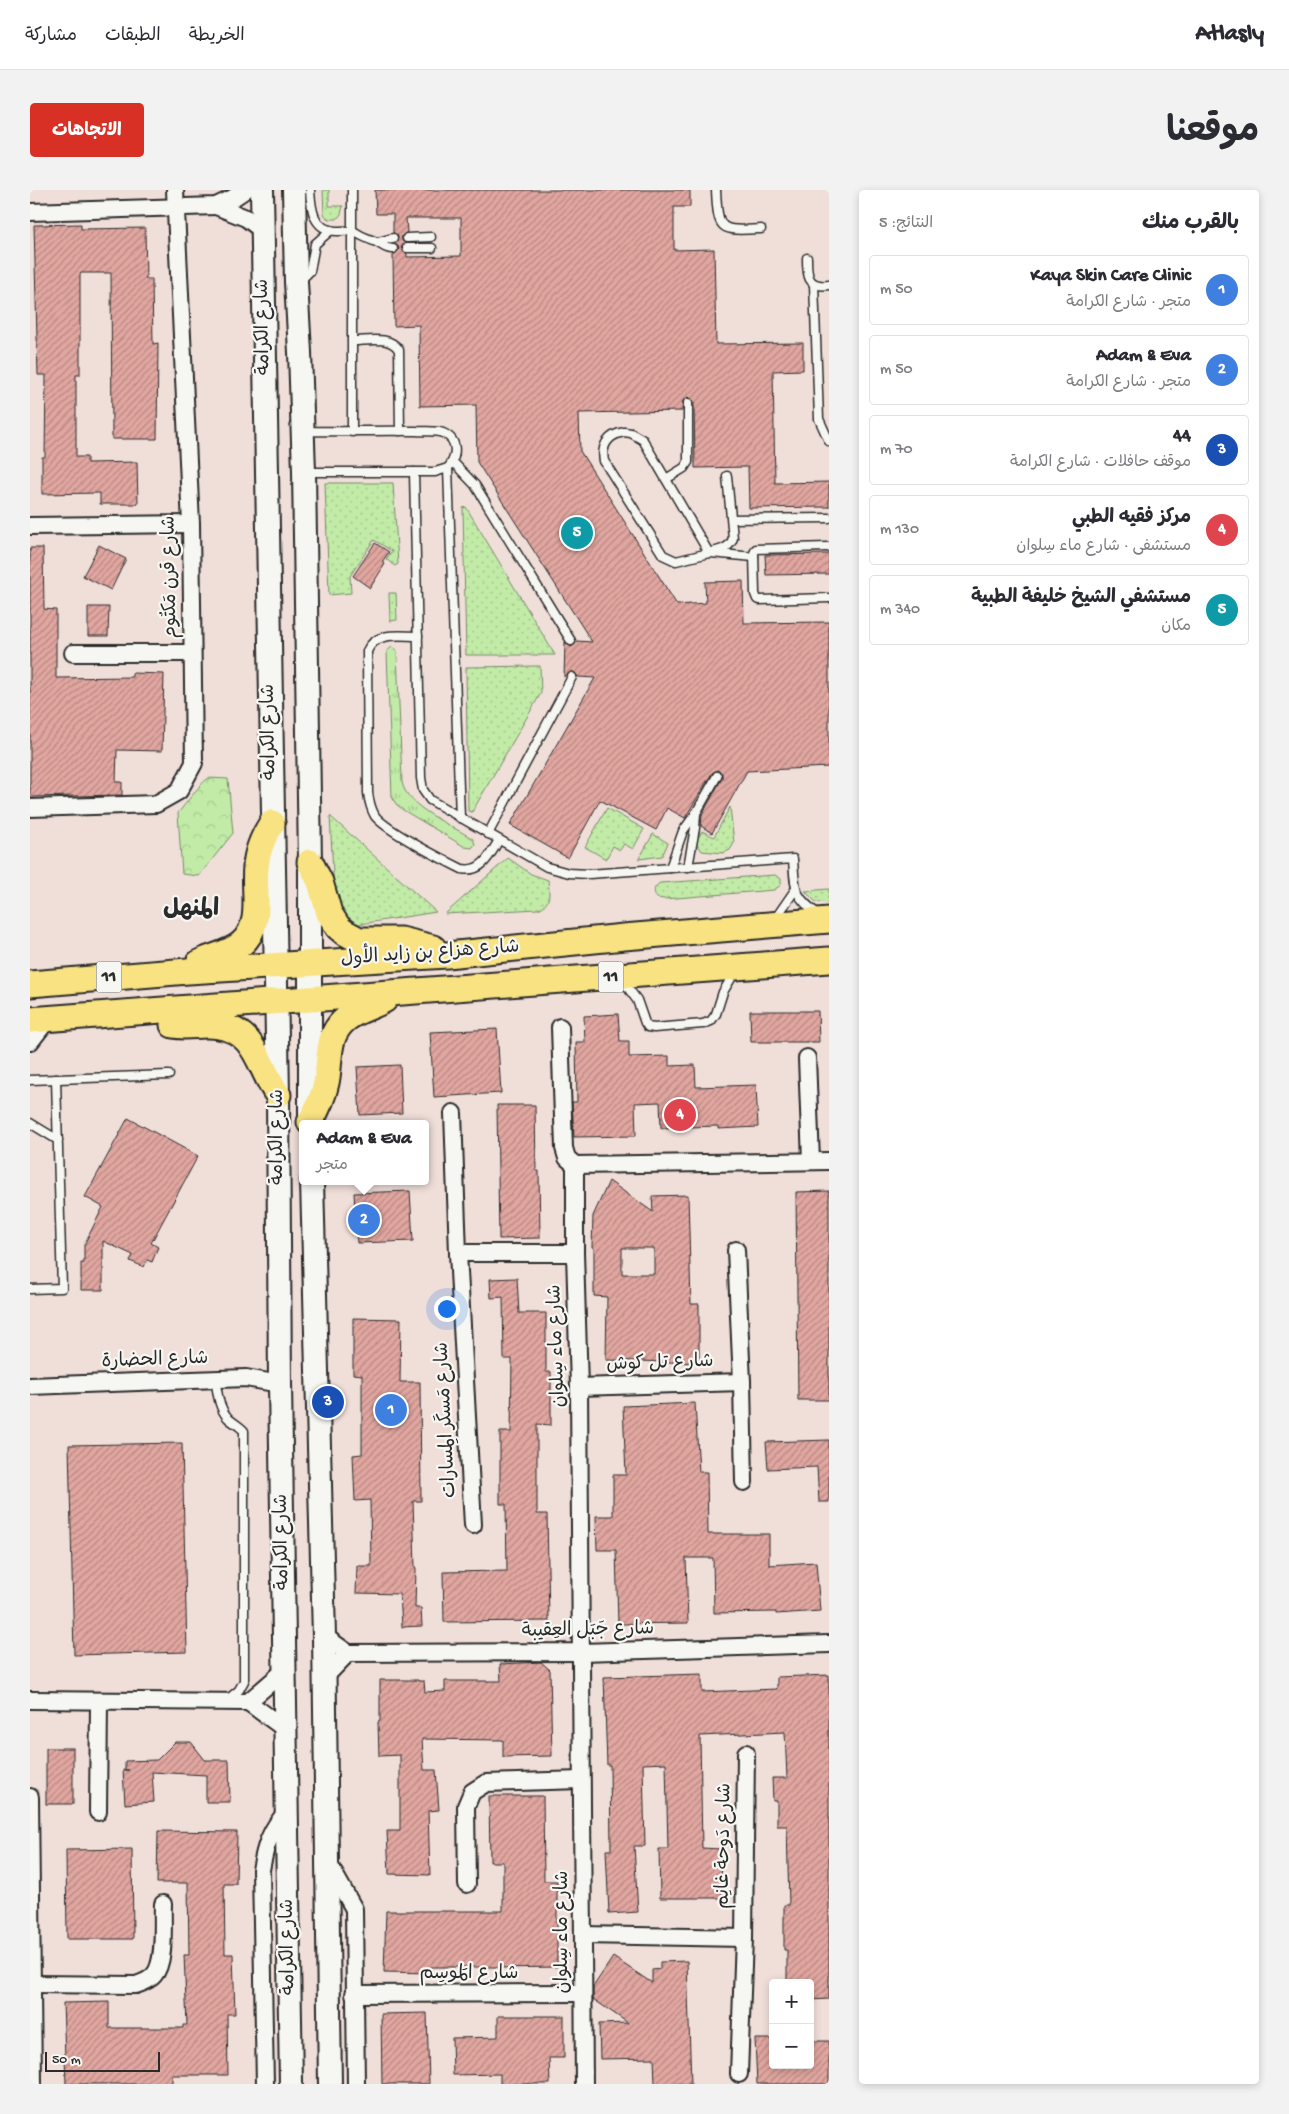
<!DOCTYPE html>
<html lang="ar">
<head>
<meta charset="utf-8">
<style>
	:root { --surface:#fff; --page:#f2f2f3; --text:#2b2b33; --muted:#7c7c81; --line:#e1e1e2; --accent:#d93025 }
	body { margin:0; font-family:"Gochi Hand","Playpen Sans Arabic",sans-serif; background:var(--page); color:var(--text); direction:rtl }
	.controls { position:absolute; right:15px; bottom:15px; display:grid; overflow:hidden; border-radius:5px; box-shadow:0 2px 8px #0003 }
	.controls button { width:45px; height:45px; display:grid; place-items:center; padding:0; border:0; border-bottom:1px solid var(--line); background:var(--surface); color:var(--text); font:25px sans-serif }
	.scale { position:absolute; left:15px; bottom:12px; width:115px; box-sizing:border-box; padding-left:5px; border:2px solid #2b2b2b; border-top:0; font-size:14px; line-height:18px; white-space:nowrap; color:#2b2b2b; -webkit-text-stroke:4px #f6f6f2; paint-order:stroke }
	.you { position:absolute; left:416px; top:1118px; width:18px; height:18px; margin:-12px; border:4px solid #fff; border-radius:50%; background:#1a73e8; box-shadow:0 0 0 8px #1a73e833 }
	.badge { display:grid; place-items:center; width:32px; height:32px; border-radius:50%; background:var(--accent); color:#fff; font-size:16px; font-weight:700 }
	.pin { position:absolute; translate:-50% -50%; border:2px solid #fff; box-shadow:0 1px 5px #0006 }
	.popup { position:absolute; left:269px; top:930px; width:130px; height:65px; box-sizing:border-box; display:grid; place-content:center; border-radius:5px; background:var(--surface); filter:drop-shadow(0 1px 4px #0005); font-size:16px; white-space:nowrap; color:var(--muted) }
	.popup b { font-size:19px; color:var(--text) }
	.popup::after { content:''; position:absolute; left:50%; top:100%; margin-left:-10px; border:10px solid transparent; border-top-color:var(--surface) }
	.list { margin:0; padding:0; list-style:none }
	h2 { display:flex; justify-content:space-between; align-items:center; height:65px; margin:0; padding:0 20px; font-size:21px }
	h2 small { font-size:16px; font-weight:400; color:var(--muted) }
	.list li { display:grid; grid-template-columns:32px 1fr auto; gap:15px; align-items:center; box-sizing:border-box; height:70px; margin:0 10px 10px; padding:0 10px; border:1px solid var(--line); border-radius:5px }
	.list b { display:block; font-size:19px; white-space:nowrap }
	.list p { margin:0; font-size:16px; white-space:nowrap; color:var(--muted) }
	.list em { font-size:16px; font-style:normal; color:var(--muted) }
	.map { position:relative; flex:none; width:799px; height:1894px; overflow:hidden; direction:ltr; border-radius:5px }
	header { display:flex; align-items:center; gap:30px; box-sizing:border-box; height:70px; padding:0 25px; background:var(--surface); border-bottom:1px solid var(--line) }
	header strong { font-size:24px }
	nav { display:flex; gap:28px; margin-inline-start:auto; font-size:18px }
	.intro { display:flex; align-items:center; justify-content:space-between; box-sizing:border-box; height:120px; padding:0 30px }
	h1 { margin:0; font-size:35px }
	.button { padding:12px 22px; border-radius:5px; background:var(--accent); color:#fff; font-size:18px; font-weight:700 }
	main { display:flex; gap:30px; padding:0 30px }
	aside { flex:1; background:var(--surface); border-radius:5px; box-shadow:0 2px 8px #0003 }
	.map>svg:first-child { display:block }
</style>
</head>
<body>
<header>
<strong>Atlasly</strong>
<nav><a>الخريطة</a><a>الطبقات</a><a>مشاركة</a></nav>
</header>
<div class="intro"><h1>موقعنا</h1><a class="button">الاتجاهات</a></div>
<main>
<aside>
<h2>بالقرب منك<small>النتائج: 5</small></h2>
<ul class="list">
<li><span class="badge" style="background:#3f7fe0">1</span><div><b>Kaya Skin Care Clinic</b><p>متجر · شارع الكرامة</p></div><em>50 m</em></li>
<li><span class="badge" style="background:#3f7fe0">2</span><div><b>Adam &amp; Eva</b><p>متجر · شارع الكرامة</p></div><em>50 m</em></li>
<li><span class="badge" style="background:#1a4fb4">3</span><div><b>44</b><p>موقف حافلات · شارع الكرامة</p></div><em>70 m</em></li>
<li><span class="badge" style="background:#e0444e">4</span><div><b>مركز فقيه الطبي</b><p>مستشفى · شارع ماء سِلوان</p></div><em>130 m</em></li>
<li><span class="badge" style="background:#0f9aa8">5</span><div><b>مستشفي الشيخ خليفة الطبية</b><p>مكان</p></div><em>340 m</em></li>
</ul>
</aside>
<div class="map">
<svg width="799" height="1894" viewBox="0 0 799 1894">
	<defs>
		<pattern id="grass-tufts" width="24" height="20" patternUnits="userSpaceOnUse" patternTransform="scale(1.25)"><rect width="24" height="20" fill="#c2eba7"/><path d="M3 7l-1-3M5 7V3M7 7l1-3M15 17l-1-3M17 17v-4M19 17l1-3" fill="none" stroke="#a7ca90"/></pattern>
		<pattern id="park-crowns" width="20" height="18" patternUnits="userSpaceOnUse" patternTransform="scale(1.25)"><rect width="20" height="18" fill="#c2eba7"/><path d="M2 6a3 3 0 1 1 6 0M12 15a3 3 0 1 1 6 0" fill="none" stroke="#a7ca90"/></pattern>
		<pattern id="garden-dots" width="8" height="8" patternUnits="userSpaceOnUse" patternTransform="scale(1.25)"><rect width="8" height="8" fill="#c2eba7"/><path d="M2 2h.1M6 6h.1" fill="none" stroke="#a7ca90" stroke-width="1.8" stroke-linecap="round"/></pattern>
		<pattern id="building-hatch" width="6" height="6" patternUnits="userSpaceOnUse" patternTransform="scale(1.25)"><rect width="6" height="6" fill="#e1a6a0"/><path d="M-1 1l2-2M0 6l6-6M5 7l2-2" fill="none" stroke="#b78783"/></pattern>
	</defs>
	<rect width="100%" height="100%" fill="#f0ded9"/>
	<filter id="ink" filterUnits="userSpaceOnUse"><feTurbulence type="fractalNoise" baseFrequency=".02" numOctaves="2"/><feDisplacementMap in="SourceGraphic" scale="10" xChannelSelector="R" yChannelSelector="G"/><feConvolveMatrix kernelMatrix="1 2 1 2 8 2 1 2 1" color-interpolation-filters="sRGB"/></filter>
	<g filter="url(#ink)">
		<!-- grass -->
		<path fill="url(#grass-tufts)" stroke="#768b69" d="M362,457L367,461L372,592C376,617 423,636 443,649L445,654L442,658L435,657L373,620L366,614L362,607L357,461Z"/>
		<!-- park -->
		<path fill="url(#park-crowns)" stroke="#768b69" d="M179,588L198,589L203,643L169,686L152,684L148,623C155,615 172,591 179,588Z"/>
		<!-- garden -->
		<g fill="url(#garden-dots)" stroke="#768b69">
			<path d="M293,0H299V16H313L311,24L307,29H298L294,24Z"/>
			<path d="M295,293H363L368,374L365,376L356,369L362,361L344,350L320,386L321,403L299,405Z"/>
			<path d="M436,317L525,465H436L433,318Z"/>
			<path d="M359,403H366L367,430L360,431Z"/>
			<path d="M510,476L511,503L442,622L438,621L436,477Z"/>
			<path d="M700,617L704,653L700,660L693,663L672,661L666,652L672,641L684,647Z"/>
			<path d="M577,618L614,639L603,659L594,654L590,660L583,656L576,669L555,657Z"/>
			<path d="M300,626L406,722L324,735L305,722Z"/>
			<path d="M623,644L638,653L632,666L609,669Z"/>
			<path d="M478,668L501,684L518,690C519,702 522,714 508,719L415,724Z"/>
			<path d="M745,685L751,689V695L744,700L634,709L627,708C623,702 623,697 630,693Z"/>
			<path d="M799,699V713L786,712L775,701Z"/>
		</g>
		<!-- building -->
		<g fill="url(#building-hatch)" stroke="#2b2b2b" fill-rule="evenodd">
			<path d="M345,0H660V17H644V60L684,59L686,154L773,153V180L743,181L745,293L799,292V317L719,318L718,277L665,278L664,213L658,207L653,211L652,221L549,223L550,261L647,415L676,413L675,392L713,391L714,433L799,432V577L717,581L682,643L671,636L672,625L692,588V583L687,580L682,583L655,628L637,618L626,640L570,610L538,668L480,635L565,488L548,487L546,484L542,481L534,487L535,452L541,457L544,455L547,451L562,452L447,272L446,215L390,216L389,135L364,136L363,65L369,60L368,56L364,54L367,52L368,47L363,42V24H346ZM376,28H431V66L377,67V64L371,58L375,53L372,51V46L377,42Z"/>
			<path d="M51,34V39L115,38L116,89H122L123,154L128,153L127,249H82L81,83H51L50,85V185H46V267H57V273L107,272L108,314H70V303L12,304V267H15L16,185H8L4,35Z"/>
			<path d="M345,353L359,362L352,372L355,374L340,398L323,386Z"/>
			<path d="M69,355L96,369L81,400L53,386Z"/>
			<path d="M0,358H13L14,419L26,420V488L102,487V483L134,484L132,561L87,560L86,592H92V605L0,607Z"/>
			<path d="M799,364V384L736,385L735,365Z"/>
			<path d="M58,417H79L78,446H58Z"/>
			<path d="M720,821H788L789,852H721Z"/>
			<path d="M588,824L590,851H599V867L639,866V876L665,875L666,897L726,895L728,937L688,939V936L631,938L630,912L605,913L606,946L544,947L542,912H547L546,852H555L554,826Z"/>
			<path d="M467,839L471,903L404,907L400,842Z"/>
			<path d="M370,875L372,923L330,925L327,877Z"/>
			<path d="M467,915H505L506,981H509L510,1048L469,1049Z"/>
			<path d="M98,928L168,966L121,1053L128,1057L122,1072L117,1070L114,1077L100,1071L103,1065L73,1051V1100H51V1073H54V1055L73,1017L55,1007Z"/>
			<path d="M579,991L623,1022L622,1006L658,1005L661,1114H669V1173L576,1170L577,1107L564,1106V1058L562,1057L563,1026ZM592,1058H624V1084H592Z"/>
			<path d="M380,1001L383,1051L327,1053L324,1003Z"/>
			<path d="M799,1001V1210H768L766,1002Z"/>
			<path d="M487,1088L489,1123H516V1182H521V1235L507,1234V1324H517L519,1431L414,1432L413,1382L477,1381L476,1314H470V1242H481L482,1169H474L473,1107L461,1108L460,1089Z"/>
			<path d="M323,1128L371,1129L370,1192H390L391,1311H383L385,1377L386,1378L385,1418H391L392,1436L372,1437L370,1404L326,1403L327,1376H341L340,1310L325,1311L323,1265L332,1264V1185L323,1184Z"/>
			<path d="M665,1213L669,1282H677L678,1344H739V1375L786,1372L790,1421L746,1424V1422L684,1423L683,1368H656L658,1433L588,1434L586,1360H567L566,1326H583V1285H596L593,1216Z"/>
			<path d="M799,1250V1312H789L787,1277L738,1279L736,1252Z"/>
			<path d="M152,1253L157,1462L44,1465L39,1255Z"/>
			<path d="M511,1472L520,1480L522,1566L473,1567V1550L392,1549L394,1580H406L409,1620L398,1621L400,1685L359,1684L357,1641H370V1565L349,1566L348,1532L350,1531V1490H388V1491H394L395,1502L415,1501V1491H471L470,1474Z"/>
			<path d="M672,1484V1502L747,1499V1487L799,1485V1809L780,1810V1793H757V1760H754V1715H759L757,1636H747V1611H743L742,1588H757L755,1542L670,1546L672,1658L691,1659L692,1708H630L629,1659H638L636,1573L613,1574L615,1656H604L608,1722L579,1724L576,1660H581L580,1575H577L574,1487Z"/>
			<path d="M145,1552H161L175,1570H199L200,1612H176V1585L122,1582L124,1612L95,1614L93,1580H99H95V1571L127,1570Z"/>
			<rect x="16" y="1558" width="27" height="56"/>
			<path d="M459,1606H513L514,1691H527V1777L468,1778V1777H401L400,1783L354,1782L356,1721H473V1672H460Z"/>
			<path d="M128,1641L207,1642L206,1694H194L195,1764H203L205,1824H197L198,1885H142V1894H36L33,1813L79,1812V1838H153V1835H157L154,1765H159L158,1693H127Z"/>
			<path d="M102,1659L103,1749H37L36,1660Z"/>
			<path d="M583,1767L622,1793V1780L630,1779V1772L657,1771L661,1894H625L624,1868L570,1869L569,1834L598,1833L563,1809V1797Z"/>
			<path d="M397,1823L399,1894H352L351,1824Z"/>
			<path d="M468,1826H534V1868H519L520,1894H470V1884L423,1885L422,1848L468,1847Z"/>
			<path d="M725,1849H743V1875H780V1851H799V1894H727Z"/>
		</g>
		<g fill="none" stroke-linecap="round" stroke-linejoin="round">
			<!-- lane casing -->
			<g stroke="#2b2b2b" stroke-width="11">
				<g id="lane">
					<path d="M280,0C281,18 283,40 306,41C312,41 320,40 325,42C334,48 338,48 346,52C353,55 355,59 363,59"/>
					<path d="M322,0V242"/>
					<path d="M686,0C688,42 690,41 731,39"/>
					<path d="M377,48L401,47"/>
					<path d="M348,52L363,48"/>
					<path d="M377,58H402"/>
					<path d="M777,68C777,85 777,98 799,95"/>
					<path d="M270,91L280,81L285,54L301,40"/>
					<path d="M784,94L789,229L799,251"/>
					<path d="M323,151C338,151 360,145 369,160L370,241"/>
					<path d="M274,241C311,242 349,240 386,241C394,242 405,240 413,243C429,250 427,267 418,278L405,282H276"/>
					<path d="M594,242L601,243L613,250L679,363L646,371L633,365L574,271C571,255 578,245 594,242Z"/>
					<path d="M423,272L445,295L541,451"/>
					<path d="M418,278L430,628"/>
					<path d="M384,282L391,588L393,600L400,610L517,677L539,683L559,684L763,669C765,698 763,706 788,724"/>
					<path d="M636,289L654,278L658,272V213"/>
					<path d="M702,329L799,328"/>
					<path d="M798,357L726,359L724,363L725,404L727,409L730,410L799,408"/>
					<path d="M679,363C689,360 700,359 703,348L697,286"/>
					<path d="M681,363L724,367"/>
					<path d="M388,446C369,446 346,441 337,461L338,603C339,611 341,619 345,626C357,641 412,669 432,679C452,683 460,665 469,650"/>
					<path d="M458,644L542,487"/>
					<path d="M658,677L665,638L666,623"/>
					<path d="M640,678L653,641L666,623L687,586"/>
					<path d="M745,729L765,700"/>
					<path d="M592,790L607,810L615,833L618,837L624,838L673,834L681,831L686,824L693,802L705,782"/>
					<path d="M0,890L139,885"/>
					<path d="M0,933L28,950"/>
					<path d="M0,1099L32,1098L26,889"/>
					<path d="M185,1189C188,1203 188,1217 198,1228C203,1233 209,1235 214,1241V1491L209,1500L197,1510"/>
				</g>
			</g>
			<!-- street casing -->
			<g stroke="#2b2b2b" stroke-width="20">
				<g id="street">
					<path d="M186,16L216,28L233,41"/>
					<path d="M0,22L186,16L203,8L215,0"/>
					<path d="M0,336L161,334"/>
					<path d="M43,463H162"/>
					<path d="M0,618L126,614L149,601L164,573L161,334L145,0"/>
					<path d="M530,837L534,958L537,968L545,975"/>
					<path d="M0,852L18,829"/>
					<path d="M777,868L781,971"/>
					<path d="M423,923L428,1063L443,1335"/>
					<path d="M545,975V1063L549,1197L554,1894"/>
					<path d="M545,975L799,971"/>
					<path d="M706,1060L712,1192L714,1292"/>
					<path d="M428,1063H545"/>
					<path d="M0,1196L216,1188L250,1194"/>
					<path d="M549,1197L712,1192"/>
					<path d="M294,1446L318,1463L552,1462L799,1454"/>
					<path d="M294,1488L318,1463"/>
					<path d="M0,1510L218,1512L255,1539"/>
					<path d="M218,1512L255,1480"/>
					<path d="M0,1607L3,1894"/>
					<path d="M68,1622L69,1512"/>
					<path d="M297,1671L324,1719L326,1894"/>
					<path d="M437,1694L436,1616L442,1602L456,1593L551,1590"/>
					<path d="M553,1745L714,1748"/>
					<path d="M2,1794L106,1795C112,1793 120,1790 124,1785C136,1772 132,1732 133,1714"/>
					<path d="M324,1804L553,1803"/>
					<path d="M709,1884L714,1748L716,1563"/>
					<path d="M235,1894L231,1680C235,1657 240,1639 257,1622"/>
				</g>
			</g>
			<!-- secondary casing -->
			<g stroke="#2b2b2b" stroke-width="26">
				<g id="secondary">
					<path d="M232,0L248,905L250,1194L261,1894"/>
					<path d="M264,0L266,92L270,162L274,282L280,672V934"/>
					<path d="M282,991L294,1446L300,1894"/>
				</g>
			</g>
			<!-- primary casing -->
			<g stroke="#2b2b2b" stroke-width="29">
				<g id="primary">
					<path d="M280,672L290,692L299,723L308,737L314,742L329,750H371L403,758"/>
					<path d="M169,773C182,766 199,764 211,754C234,735 223,702 226,677C227,660 233,647 242,633"/>
					<path d="M0,794L158,781L417,765L594,747L799,730"/>
					<path d="M0,830L799,770"/>
					<path d="M143,835C158,838 173,833 189,836C227,841 229,879 248,905"/>
					<path d="M280,932C287,920 293,907 296,893C301,870 295,846 316,829C327,820 342,817 354,810"/>
				</g>
			</g>
			<!-- lane -->
			<use href="#lane" stroke="#f6f6f2" stroke-width="8"/>
			<!-- street -->
			<use href="#street" stroke="#f6f6f2" stroke-width="16"/>
			<!-- secondary -->
			<use href="#secondary" stroke="#f6f6f2" stroke-width="22"/>
			<!-- primary -->
			<use href="#primary" stroke="#f8e281" stroke-width="25"/>
		</g>
	</g>
	<g text-anchor="middle" dominant-baseline="central" stroke-width="4.5" stroke-linejoin="round" paint-order="stroke">
		<!-- shield labels -->
		<g fill="#f6f6f2" stroke="#686867" stroke-width="1">
			<rect x="66.5" y="771.5" width="25" height="31" rx="4"/>
			<rect x="568.5" y="771.5" width="25" height="31" rx="4"/>
		</g>
		<g font-size="18" font-weight="bold" fill="#2b2b2b">
			<text x="79" y="787">11</text>
			<text x="581" y="787">11</text>
		</g>
		<!-- street labels -->
		<g font-size="19" fill="#2b2b2b" stroke="#f6f6f2">
			<text transform="translate(234 137) rotate(-91)">شارع الكرامة</text>
			<text transform="translate(141 387) rotate(-91)">شارع قرن مَكتُوم</text>
			<text transform="translate(240 542) rotate(-91)">شارع الكرامة</text>
			<text transform="translate(400 764) rotate(-4)">شارع هزاع بن زايد الأول</text>
			<text transform="translate(248 947) rotate(-90)">شارع الكرامة</text>
			<text transform="translate(528 1156) rotate(-92)">شارع ماء سِلوان</text>
			<text transform="translate(125 1171) rotate(-2)">شارع الحضارة</text>
			<text transform="translate(630 1174) rotate(-2)">شارع تل كوش</text>
			<text transform="translate(417 1230) rotate(-93)">شارع مَسكَر المِسارات</text>
			<text transform="translate(253 1352) rotate(-91)">شارع الكرامة</text>
			<text transform="translate(558 1441) rotate(-1)">شارع جَبَل العِقيبة</text>
			<text transform="translate(695 1656) rotate(-89)">شارع دَوحة غانِم</text>
			<text transform="translate(533 1742) rotate(-90)">شارع ماء سِلوان</text>
			<text transform="translate(259 1757) rotate(-91)">شارع الكرامة</text>
			<text x="439" y="1784">شارع المَوسِم</text>
		</g>
		<!-- district labels -->
		<g font-size="24" font-weight="bold" fill="#2b2b2b" stroke="#f6f6f2">
			<text x="161" y="720">المنهل</text>
		</g>
	</g>
</svg>
<div class="controls">
<button>+</button>
<button>−</button>
</div>
<div class="scale">50 m</div>
<div class="you"></div>
<div class="pin badge" style="left:361px;top:1220px;background:#3f7fe0">1</div>
<div class="pin badge" style="left:334px;top:1030px;background:#3f7fe0">2</div>
<div class="popup"><b>Adam &amp; Eva</b>متجر</div>
<div class="pin badge" style="left:298px;top:1212px;background:#1a4fb4">3</div>
<div class="pin badge" style="left:650px;top:925px;background:#e0444e">4</div>
<div class="pin badge" style="left:547px;top:343px;background:#0f9aa8">5</div>
</div>
</main>
</body>
</html>
